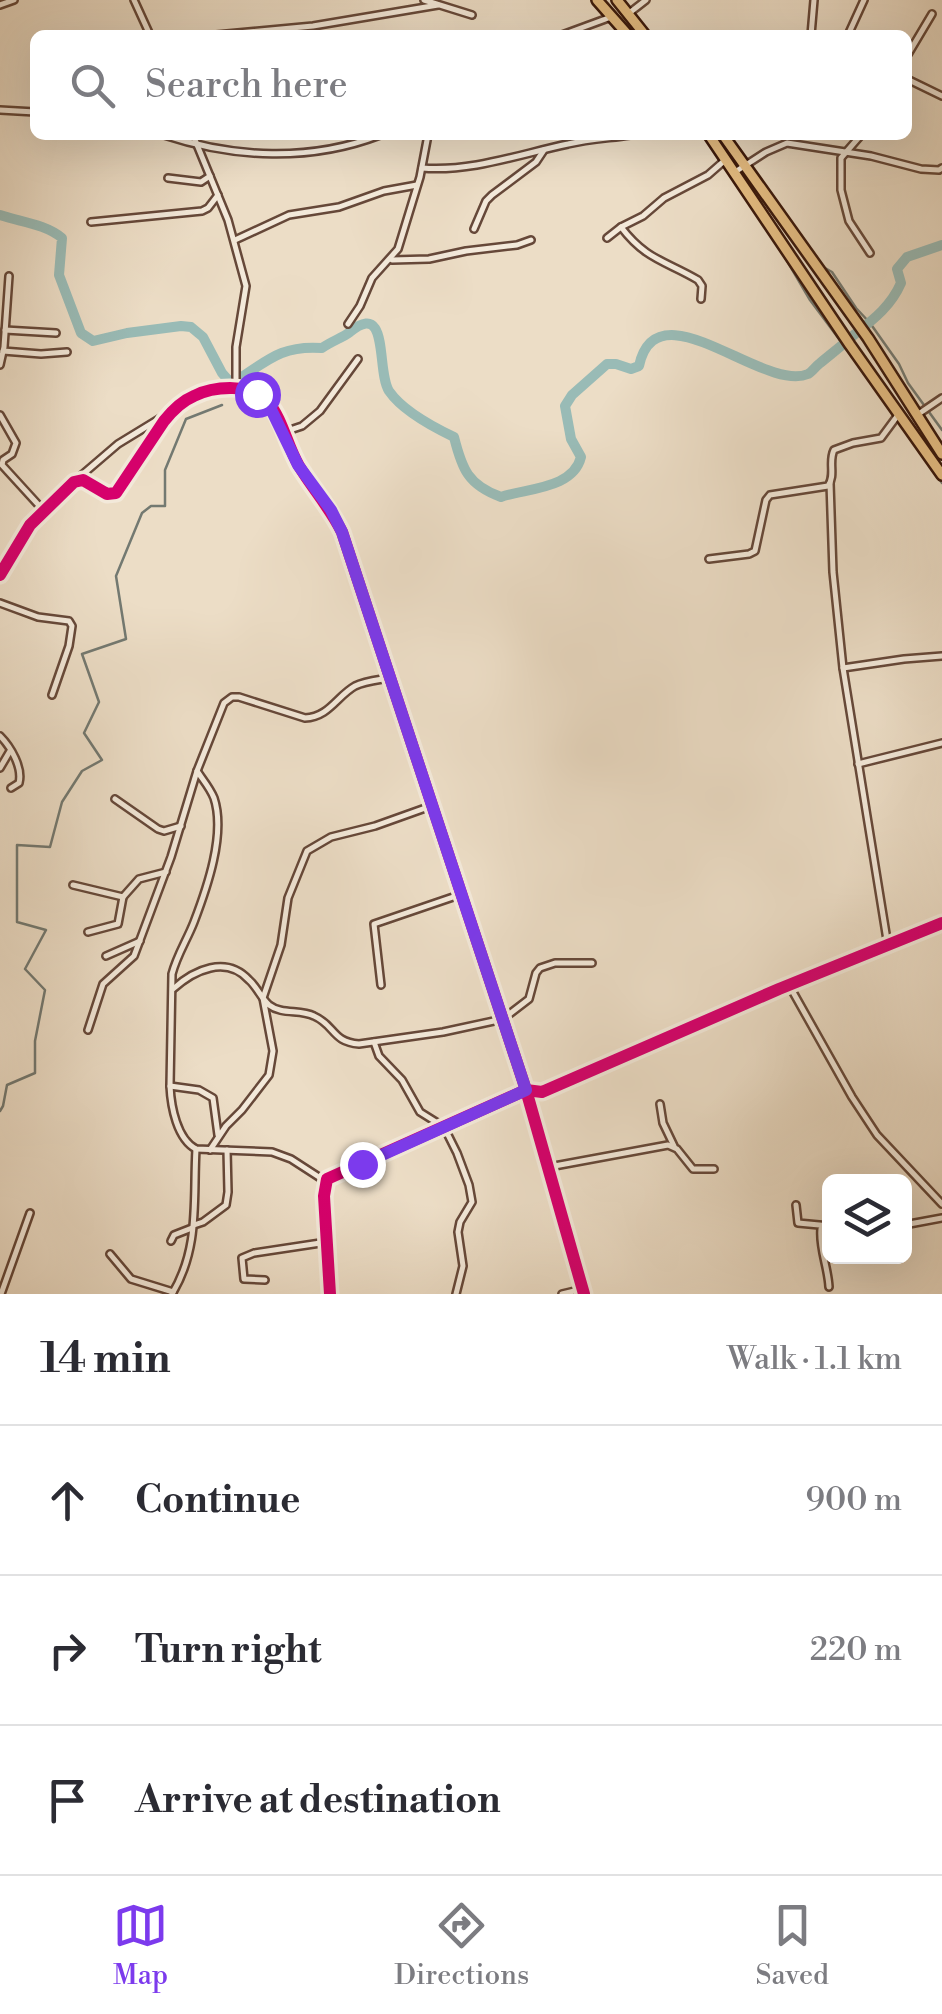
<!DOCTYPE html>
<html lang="en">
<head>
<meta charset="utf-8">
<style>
	:root { --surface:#fff; --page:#f7f7f7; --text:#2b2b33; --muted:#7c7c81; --line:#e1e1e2; --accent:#7c3aed }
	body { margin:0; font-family:"Libre Bodoni",serif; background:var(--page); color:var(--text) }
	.controls { position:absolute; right:30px; bottom:30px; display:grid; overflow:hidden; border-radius:15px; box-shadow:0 10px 40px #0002 }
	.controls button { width:90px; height:90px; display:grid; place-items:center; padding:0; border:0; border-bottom:2px solid var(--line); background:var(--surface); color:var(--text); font:50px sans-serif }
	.stop { position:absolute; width:30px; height:30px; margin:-22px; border:8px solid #7c3aed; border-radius:50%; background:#fff }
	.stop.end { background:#7c3aed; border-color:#fff; box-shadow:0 2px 10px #0008 }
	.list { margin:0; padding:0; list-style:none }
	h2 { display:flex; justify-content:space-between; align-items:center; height:130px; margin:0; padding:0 40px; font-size:42px }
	h2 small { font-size:32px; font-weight:400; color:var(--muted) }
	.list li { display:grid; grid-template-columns:65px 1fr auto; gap:30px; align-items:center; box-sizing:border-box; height:150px; padding:0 40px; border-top:2px solid var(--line) }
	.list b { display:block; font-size:38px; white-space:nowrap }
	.list em { font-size:32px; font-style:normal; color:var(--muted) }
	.icon { flex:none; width:55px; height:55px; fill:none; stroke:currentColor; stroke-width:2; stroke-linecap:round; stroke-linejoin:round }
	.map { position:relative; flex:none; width:942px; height:1294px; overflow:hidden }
	.search { position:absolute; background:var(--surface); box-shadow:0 10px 40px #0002; left:30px; right:30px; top:30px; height:110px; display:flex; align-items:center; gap:25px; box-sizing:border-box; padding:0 35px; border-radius:15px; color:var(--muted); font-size:38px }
	.sheet { height:580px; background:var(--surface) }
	nav { display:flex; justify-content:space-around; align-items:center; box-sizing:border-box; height:140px; border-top:2px solid var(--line); background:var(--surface); font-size:28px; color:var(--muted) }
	nav a { display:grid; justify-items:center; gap:5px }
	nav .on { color:var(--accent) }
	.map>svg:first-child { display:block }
</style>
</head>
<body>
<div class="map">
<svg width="942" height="1294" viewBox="0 0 942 1294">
	<rect width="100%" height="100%" fill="#ecddc6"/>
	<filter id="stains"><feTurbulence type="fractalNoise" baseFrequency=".002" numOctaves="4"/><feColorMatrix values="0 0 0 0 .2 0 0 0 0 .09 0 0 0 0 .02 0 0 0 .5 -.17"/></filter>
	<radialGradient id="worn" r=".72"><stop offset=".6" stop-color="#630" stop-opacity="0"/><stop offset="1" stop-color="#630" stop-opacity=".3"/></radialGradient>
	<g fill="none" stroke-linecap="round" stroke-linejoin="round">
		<!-- stream -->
		<g stroke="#737971" stroke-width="2.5">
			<path d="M780,249L810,300L871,382"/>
			<path d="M825,268L832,272L856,308L870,323L899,364L908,383L942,430"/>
			<path d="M926,460L942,483"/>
			<path d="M0,1111L3,1106L7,1085L35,1073V1041L45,990L25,969L46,930L17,922V845L50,847L62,802L82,771L102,760L84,733L99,702L82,654L126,639L116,576L142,513L151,506H165V470L186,419L222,405"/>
		</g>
		<!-- river -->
		<path stroke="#99bbb6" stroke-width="10" d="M0,215C21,222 45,224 62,238L59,275L81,333L93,341L127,333L181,326L191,327L203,337L222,373L230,382L236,381C268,360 282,345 322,348C332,341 342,338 350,332C390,299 376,371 389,391C402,410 433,427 454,437C462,469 468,485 501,497C527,488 573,489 581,457L571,439L565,406L572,395L607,364H616L631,369L639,366C657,284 763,393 808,374C812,372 815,367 819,364C831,354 844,344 855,334C874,319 891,306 901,283L897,269L907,257L942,245"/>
		<!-- minor casing -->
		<g stroke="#664839" stroke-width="10">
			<g id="minor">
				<path d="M134,0L150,35"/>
				<path d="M424,0L472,15"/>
				<path d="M0,5L14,0"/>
				<path d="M628,14L646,0"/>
				<path d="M216,35L313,26L438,5"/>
				<path d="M562,35L611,17"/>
				<path d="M811,35L814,0"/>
				<path d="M848,35L864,0"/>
				<path d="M907,56L932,14"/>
				<path d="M907,79L942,96"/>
				<path d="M0,110L35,112"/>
				<path d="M164,135C234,158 310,162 380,135"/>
				<path d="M193,135L228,220L246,286L236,347V381L234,389"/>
				<path d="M861,135L841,158V190L849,221L870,253"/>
				<path d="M422,168C472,172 520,154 568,144C589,139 610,138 630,135"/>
				<path d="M735,172L766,152L787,143L871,156L921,169L939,170L942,168"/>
				<path d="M168,178L201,182L210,176"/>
				<path d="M91,222L202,211L208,208L218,195"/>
				<path d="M621,227C646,260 666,261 698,280L702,286L701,299"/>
				<path d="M474,229L486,201L492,195L536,162L544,150"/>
				<path d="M607,238L621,227L643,216L664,198L708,175L724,161"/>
				<path d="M235,240L289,215L339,207L384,191L417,185"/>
				<path d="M392,260L429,259L466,251L517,245L531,240"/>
				<path d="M348,324L360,306L372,278L398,249L420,177L428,135"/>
				<path d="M5,330L56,333"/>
				<path d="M3,351L41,354L67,352"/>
				<path d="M0,365L4,347L9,276"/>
				<path d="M0,415L16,443L12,454L3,460L2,465L44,511"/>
				<path d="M917,415L942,398"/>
				<path d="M284,432L302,426L320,411L358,359"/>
				<path d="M76,480L118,444L172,411"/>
				<path d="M830,483L833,572L843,668L888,946"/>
				<path d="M709,559L749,554L755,551L766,500L770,495L828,486C836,475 828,462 834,450L853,443L881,438L898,415"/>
				<path d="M0,575L30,525L74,482L83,480L107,494L116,493L164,421C172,411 182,401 194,396C214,386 253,383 268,402C283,420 287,446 299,466C313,489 330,508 342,532L526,1090L542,1092L779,989L942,923"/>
				<path d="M0,603L38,617L69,621L72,626L69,646L52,695"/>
				<path d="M843,668L904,659L942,656"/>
				<path d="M0,736C11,747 23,768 19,783L11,788"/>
				<path d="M858,764L942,743"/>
				<path d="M0,768L10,751"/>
				<path d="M197,771C203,780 210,788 214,798C226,834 207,888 194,922C187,940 177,955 172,974L170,1086C171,1107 177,1139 196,1149L272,1152L291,1159L325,1181"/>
				<path d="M115,799L158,829L164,831L181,826"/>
				<path d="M73,885L123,897L139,879L166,872"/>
				<path d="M88,932L118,924L123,897"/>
				<path d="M106,956L140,941"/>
				<path d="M381,985L374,924L459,895"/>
				<path d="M789,985L852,1097L877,1135L942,1204"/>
				<path d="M173,989C194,970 226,955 249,980C257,987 261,998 269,1005C282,1015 300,1009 314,1016C335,1025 332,1042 359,1044L443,1032L503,1019L529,999L536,973L540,968L555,963H592"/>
				<path d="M88,1030L103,984L134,956L171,857L197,771L224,703L232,697H239L305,718C329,717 337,696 355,686C365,681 378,680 389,678"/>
				<path d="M374,1042L379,1056L402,1080L420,1112L444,1127L457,1153L469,1185L472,1202L460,1222L458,1232L463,1266L456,1294"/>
				<path d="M170,1086L199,1090L213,1098L218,1135"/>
				<path d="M660,1104L663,1123L674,1146"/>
				<path d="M210,1150L226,1126L242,1110L269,1075L273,1051L263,998L281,945L288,898L307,851L331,837L375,826L431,806"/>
				<path d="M549,1167L668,1145L677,1149L693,1169H714"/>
				<path d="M796,1205L798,1223L830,1226"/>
				<path d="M194,1225L203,1222L226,1205L228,1192L227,1150"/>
				<path d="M825,1225L821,1229C819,1248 828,1267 829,1287"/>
				<path d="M904,1225L942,1218"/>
				<path d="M171,1241L174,1235L192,1228"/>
				<path d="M110,1254L131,1279L173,1292"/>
				<path d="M265,1280L244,1279L242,1258L254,1253L327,1242"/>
				<path d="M1,1294L30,1213"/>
				<path d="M172,1294C200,1248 193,1200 196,1149"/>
				<path d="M330,1294L324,1196L327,1179L526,1090L584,1294"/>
				<path d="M562,1294L583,1289"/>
			</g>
		</g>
		<!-- trunk casing -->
		<g stroke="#39170a" stroke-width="14">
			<g id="trunk">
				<path d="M597,0L628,35"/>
				<path d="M617,0L645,35"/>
				<path d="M709,135L850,345L942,475"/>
				<path d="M723,135L868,338L942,454"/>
			</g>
		</g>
		<!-- minor -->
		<use href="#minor" stroke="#f3e9da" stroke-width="5"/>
		<!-- trunk -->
		<use href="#trunk" stroke="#e6be83" stroke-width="9"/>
		<!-- cycleway casing -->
		<g stroke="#f3e9da" stroke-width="19">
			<g id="cycleway">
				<path d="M0,575L30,525L74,482L83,480L107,494L116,493L164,421C172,411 182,401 194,396C214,386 253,383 268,402C283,420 287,446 299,466C313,489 330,508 342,532L526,1090L542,1092L779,989L942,923"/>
				<path d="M330,1294L324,1196L327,1179L526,1090L584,1294"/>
			</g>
		</g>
		<!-- cycleway -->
		<use href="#cycleway" stroke="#d6006c" stroke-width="12"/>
	</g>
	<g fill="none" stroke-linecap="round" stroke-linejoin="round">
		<!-- route -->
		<path stroke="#7c3aed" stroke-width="12" d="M257,394L266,399L298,465L331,510L342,532L526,1090L362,1164"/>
	</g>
	<rect width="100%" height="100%" filter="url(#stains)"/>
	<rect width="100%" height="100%" fill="url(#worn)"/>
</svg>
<div class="controls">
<button><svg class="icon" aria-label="layers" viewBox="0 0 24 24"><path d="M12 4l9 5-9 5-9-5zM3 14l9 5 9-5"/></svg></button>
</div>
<div class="stop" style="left:257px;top:394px"></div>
<div class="stop end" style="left:362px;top:1164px"></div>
<div class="search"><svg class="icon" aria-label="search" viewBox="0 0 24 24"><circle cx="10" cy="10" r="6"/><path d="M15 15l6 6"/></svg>Search here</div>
</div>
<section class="sheet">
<h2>14 min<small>Walk · 1.1 km</small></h2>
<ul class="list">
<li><svg class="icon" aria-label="ahead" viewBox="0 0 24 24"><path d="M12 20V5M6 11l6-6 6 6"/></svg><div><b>Continue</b></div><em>900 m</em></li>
<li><svg class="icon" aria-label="right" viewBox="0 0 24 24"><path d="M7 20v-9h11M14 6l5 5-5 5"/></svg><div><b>Turn right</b></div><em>220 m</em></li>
<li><svg class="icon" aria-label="arrive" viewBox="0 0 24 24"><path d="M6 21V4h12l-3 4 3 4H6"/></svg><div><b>Arrive at destination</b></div></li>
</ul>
</section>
<nav>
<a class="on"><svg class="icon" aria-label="map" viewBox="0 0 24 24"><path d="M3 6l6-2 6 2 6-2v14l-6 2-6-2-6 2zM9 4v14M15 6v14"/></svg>Map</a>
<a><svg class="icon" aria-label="directions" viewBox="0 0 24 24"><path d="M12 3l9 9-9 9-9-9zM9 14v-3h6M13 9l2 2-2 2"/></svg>Directions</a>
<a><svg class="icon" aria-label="saved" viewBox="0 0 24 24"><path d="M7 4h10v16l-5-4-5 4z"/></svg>Saved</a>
</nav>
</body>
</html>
